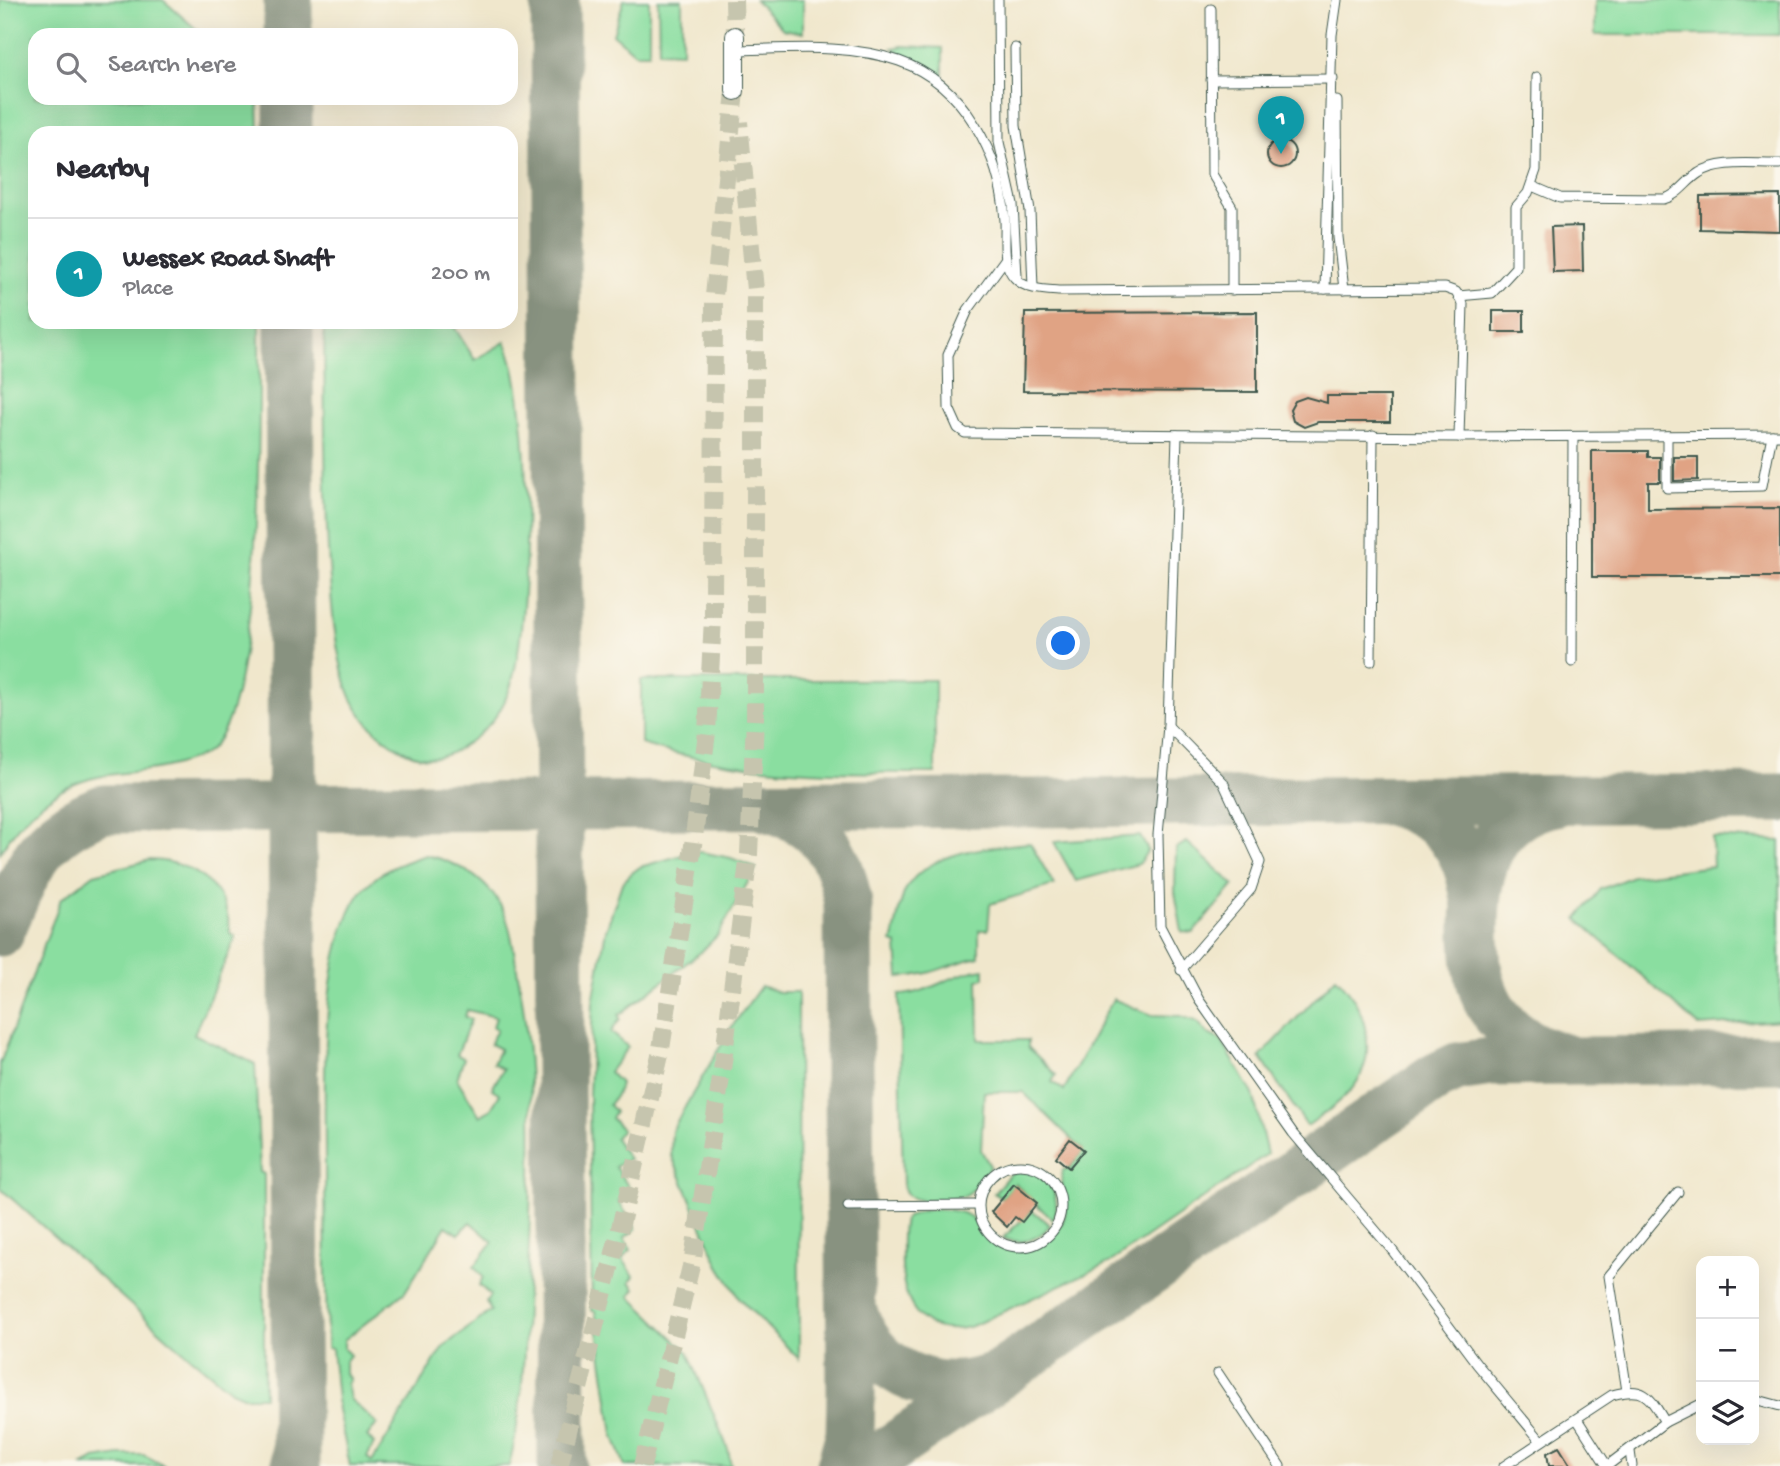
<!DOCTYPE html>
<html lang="en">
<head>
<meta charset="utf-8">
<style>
	:root { --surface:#fff; --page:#f2f2f3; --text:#2b2b33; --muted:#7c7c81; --line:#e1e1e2; --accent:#111827 }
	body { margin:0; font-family:"Gochi Hand",sans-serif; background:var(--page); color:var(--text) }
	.controls { position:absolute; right:21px; bottom:21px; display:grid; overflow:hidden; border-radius:14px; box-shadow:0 7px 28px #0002 }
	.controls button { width:63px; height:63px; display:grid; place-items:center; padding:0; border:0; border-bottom:2px solid var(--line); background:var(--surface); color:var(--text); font:35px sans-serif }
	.you { position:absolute; left:1064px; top:644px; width:24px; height:24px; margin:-18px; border:5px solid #fff; border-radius:50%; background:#1a73e8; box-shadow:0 0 0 10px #1a73e833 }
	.badge { display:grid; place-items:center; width:46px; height:46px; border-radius:50%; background:var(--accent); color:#fff; font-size:23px; font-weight:700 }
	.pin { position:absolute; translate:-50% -58px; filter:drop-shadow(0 2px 4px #0008) }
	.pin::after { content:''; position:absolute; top:37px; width:24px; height:21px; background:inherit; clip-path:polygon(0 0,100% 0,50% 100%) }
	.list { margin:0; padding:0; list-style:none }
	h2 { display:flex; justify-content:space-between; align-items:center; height:91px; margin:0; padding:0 28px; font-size:30px }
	h2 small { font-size:23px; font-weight:400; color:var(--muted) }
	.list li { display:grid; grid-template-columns:46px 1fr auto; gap:21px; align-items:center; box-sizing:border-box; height:112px; padding:0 28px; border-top:2px solid var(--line) }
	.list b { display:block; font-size:26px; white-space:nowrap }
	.list p { margin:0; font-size:23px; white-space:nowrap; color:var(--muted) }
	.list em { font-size:23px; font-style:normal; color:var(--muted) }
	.icon { flex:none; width:38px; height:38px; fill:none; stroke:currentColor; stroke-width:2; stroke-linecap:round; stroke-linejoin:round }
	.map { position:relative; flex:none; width:1780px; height:1466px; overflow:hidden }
	.search { position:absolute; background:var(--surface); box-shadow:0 7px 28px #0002; left:28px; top:28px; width:490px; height:77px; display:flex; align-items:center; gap:18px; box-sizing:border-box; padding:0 24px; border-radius:21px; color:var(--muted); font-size:26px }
	.panel { position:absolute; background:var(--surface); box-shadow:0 7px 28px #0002; left:28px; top:126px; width:490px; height:203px; border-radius:21px }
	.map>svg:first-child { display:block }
</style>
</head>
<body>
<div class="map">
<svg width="1780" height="1466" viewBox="0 0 1780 1466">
	<rect width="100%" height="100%" fill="#fbf7ec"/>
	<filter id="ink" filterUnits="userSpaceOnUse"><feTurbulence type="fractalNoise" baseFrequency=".0143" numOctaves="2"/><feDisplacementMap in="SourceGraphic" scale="14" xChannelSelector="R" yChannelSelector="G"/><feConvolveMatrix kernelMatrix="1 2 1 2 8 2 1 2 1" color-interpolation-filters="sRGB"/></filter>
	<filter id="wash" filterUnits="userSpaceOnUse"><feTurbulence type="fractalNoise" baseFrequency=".00686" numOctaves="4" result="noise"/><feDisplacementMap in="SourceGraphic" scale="28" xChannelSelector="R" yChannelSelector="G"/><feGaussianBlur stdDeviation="1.57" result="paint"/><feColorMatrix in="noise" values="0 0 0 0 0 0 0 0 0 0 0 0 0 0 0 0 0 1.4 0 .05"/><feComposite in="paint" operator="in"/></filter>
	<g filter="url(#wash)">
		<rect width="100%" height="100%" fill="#f0e7cc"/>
		<!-- green -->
		<g fill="#8adea0" stroke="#548e6a" stroke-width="2" fill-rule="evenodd">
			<path d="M0,0H163L203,35H35V98H258L259,133H35V322H259C259,395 265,715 206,753C195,760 178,764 166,767C143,772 120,772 98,777C55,786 21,816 0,853Z"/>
			<path d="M624,0H649V53H635L613,34Z"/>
			<path d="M658,0H682V52L659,51Z"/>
			<path d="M755,0H803V33L783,29Z"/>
			<rect x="1595" y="0" width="185" height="35"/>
			<path d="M902,46L943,48V82L893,48Z"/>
			<path d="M324,322H451L475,360L505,342C534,396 532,636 508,693C499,718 482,734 460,748C442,760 425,761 406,752C379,738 357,716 347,687C333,643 331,596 328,550C324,474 325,398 324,322Z"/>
			<path d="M641,680H935V773C835,773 737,774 641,744Z"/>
			<path d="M1140,836L1148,850L1139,864L1076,881L1054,842Z"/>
			<path d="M1712,837L1780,841V1020L1699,1026L1577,919L1601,889L1633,876L1713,866Z"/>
			<path d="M1187,842L1234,885L1193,933L1182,932L1175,892L1176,848Z"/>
			<path d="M1030,843L1054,885L990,904L988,930H979V957C948,964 933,976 899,977L897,944L892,942C897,926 898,904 906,889C927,851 991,846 1030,843Z"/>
			<path d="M696,851L731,858L756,868L718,935L702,951L619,1015L620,1019L611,1032L628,1047L609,1072L620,1083L618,1092L609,1105L615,1112L611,1118L622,1129L615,1138L629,1159L615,1167L633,1193L619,1202L636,1229L624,1238L631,1250L622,1258L634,1276L630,1282L635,1288L630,1296L688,1352L728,1449L731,1466H625L613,1434L595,1311H592L589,1094L593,1002L606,930L622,883L632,873L640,867Z"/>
			<path d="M426,855C461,863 492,882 506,917C512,933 514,952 517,969C537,1072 532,1182 527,1287C524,1347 524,1407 509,1466H350L338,1410L332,1349L327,1348C326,1284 325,1220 325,1156C325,1085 319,955 359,895C375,872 400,863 426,855ZM467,1010L496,1017L493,1027L497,1029L490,1044L500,1049L493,1063L503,1069L492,1089L500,1094L491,1109L480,1116L457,1079L464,1058L457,1055L471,1019L465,1017ZM470,1222L493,1242L474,1267L483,1277L479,1285L490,1295L486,1302L491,1311L443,1347L372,1462L367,1457L374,1444L367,1436L377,1424L350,1399L347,1384L350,1379L345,1374V1362L350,1355L344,1349V1340L405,1292L446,1226L458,1234Z"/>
			<path d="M150,860C194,861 228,888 230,934L236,936L194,1034L255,1064L260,1172L264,1174V1397H245L231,1391L169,1339L0,1188V1064L61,899L94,874Z"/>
			<path d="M984,969V978L978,979L979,1040H1028V1047L1056,1075L1052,1082L1064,1090L1113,999L1152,1015L1181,1016L1198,1022L1208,1034L1221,1040L1253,1094L1267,1154L1109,1263L972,1326C919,1341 900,1300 902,1253C902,1242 901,1230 904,1220C918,1206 955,1207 971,1217C977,1222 982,1232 988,1238C1013,1259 1054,1249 1064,1218C1069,1200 1059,1186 1062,1170L1070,1168L1083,1150L1023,1092H984L981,1150L990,1166C984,1176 979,1186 969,1193C960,1200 918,1204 909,1196C906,1194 905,1190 903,1187L899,995C930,994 953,972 984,969Z"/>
			<path d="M1336,977C1366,1006 1381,1057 1350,1091C1338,1105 1322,1115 1307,1126L1260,1057Z"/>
			<path d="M761,986L778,992H798L799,1359L740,1299L719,1266L671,1154L672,1131L682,1112L731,1028Z"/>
			<path d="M1019,1169C1045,1167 1064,1196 1053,1220L1015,1184L1002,1199L994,1193L1009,1175Z"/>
			<path d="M1032,1210L1050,1225C1039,1240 1020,1246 1003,1238Z"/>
			<path d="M120,1455H144L165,1466H82L95,1459Z"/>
		</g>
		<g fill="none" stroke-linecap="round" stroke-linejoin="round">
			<!-- taxiway -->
			<g stroke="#889280" stroke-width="49">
				<path d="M288,0V35"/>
				<path d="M555,0L562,1466"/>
				<path d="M288,98V133"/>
				<path d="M289,322L296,1466"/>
				<path d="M1390,801C1444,817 1467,844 1475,899"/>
				<path d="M1556,802C1490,814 1475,870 1475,929C1475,956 1477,983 1491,1007C1507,1034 1535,1050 1564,1058"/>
				<path d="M766,807C819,821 840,852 848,904L851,1393L850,1434L841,1466"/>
				<path d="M0,932C28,870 34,835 103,809L1780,798"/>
				<path d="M851,1305C869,1370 929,1400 993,1378"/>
				<path d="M866,1466L1436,1077L1457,1067L1491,1062L1780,1059"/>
			</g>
		</g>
		<g id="blocks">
			<!-- building -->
			<g fill="#e0a384">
				<circle cx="1281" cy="154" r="14"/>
				<path d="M1780,195V231L1700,229V196Z"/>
				<path d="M1582,226L1583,271L1553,272L1551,227Z"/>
				<rect x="1493" y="311" width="31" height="21"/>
				<path d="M1257,312V392L1023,391L1025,313Z"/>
				<path d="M1327,396H1390V422H1318L1304,427L1293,421L1290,410L1295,401L1306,397L1327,403Z"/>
				<path d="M1592,451H1648V457H1660V482H1648V509L1780,508V577H1592Z"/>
				<path d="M1674,457H1698V480L1674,481Z"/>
				<path d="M1070,1139L1084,1150L1069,1168L1056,1157Z"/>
				<path d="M1014,1184L1037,1203L1022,1222L1015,1217L1007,1227L991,1212Z"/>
				<path d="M1559,1447L1571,1466H1549L1547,1453Z"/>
			</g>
		</g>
	</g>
	<g filter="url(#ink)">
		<use href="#blocks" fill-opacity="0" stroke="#3e564b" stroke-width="2"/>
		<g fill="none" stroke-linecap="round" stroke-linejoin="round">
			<!-- minor-tunnel -->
			<g stroke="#c6c5ae" stroke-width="18" stroke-dasharray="18 9" stroke-linecap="butt">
				<path d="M734,0L735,36"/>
				<path d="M559,1466L617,1241L660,1055L692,853L707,732L713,618L714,296L735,91"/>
				<path d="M642,1466L693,1258L721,1078L749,854L755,719V290L739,122"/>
			</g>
			<!-- service casing -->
			<g stroke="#3e564b" stroke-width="11">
				<g id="service">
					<path d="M998,0L999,142L1013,204L1017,276"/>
					<path d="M1211,9L1212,174L1232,207V290"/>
					<path d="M1015,48L1016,126L1030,211L1033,287"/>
					<path d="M735,50C788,49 848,43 899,61C965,84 1001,156 1005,221C1006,239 1001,264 1015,278C1026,290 1044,290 1060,291L1445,288L1456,292L1463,304L1459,437"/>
					<path d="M1211,80L1333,79"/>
					<path d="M1337,101L1338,237L1344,289"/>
					<path d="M1532,186L1560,198L1664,199C1679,195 1686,181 1699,173C1720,159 1756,165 1780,164"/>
					<path d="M1006,258L968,310L948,355L949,408L958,428L965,433L1459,437L1780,435"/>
					<path d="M1325,289L1332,35L1337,0"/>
					<path d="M1458,296L1492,293L1516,267V207L1528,193L1536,170L1537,77"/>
					<path d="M1177,435L1168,726L1158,835L1160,926L1199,1000L1293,1133L1392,1250L1477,1364L1541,1441"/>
					<path d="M1667,436V488L1762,486L1772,435"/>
					<path d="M1371,661L1373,435"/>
					<path d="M1572,662L1573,437"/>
					<path d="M1168,726L1223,782L1260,862L1251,889L1181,970"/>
					<circle cx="1020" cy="1206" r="41"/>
					<path d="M848,1206L978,1205"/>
					<path d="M1218,1373L1280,1466"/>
					<path d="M1627,1391L1609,1276L1678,1192"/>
					<path d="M1754,1399L1780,1406"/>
					<path d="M1577,1419L1607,1466"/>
					<path d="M1630,1451L1632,1466"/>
					<path d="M1504,1466L1612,1395C1644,1386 1649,1395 1665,1422"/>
					<path d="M1607,1466L1665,1422L1701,1404"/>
				</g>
			</g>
			<!-- minor casing -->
			<g stroke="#3e564b" stroke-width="20">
				<path id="minor" d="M735,36V91"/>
			</g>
			<!-- service -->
			<use href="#service" stroke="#fff" stroke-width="9"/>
			<!-- minor -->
			<use href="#minor" stroke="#fff" stroke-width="18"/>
		</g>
	</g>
</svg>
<div class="controls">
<button>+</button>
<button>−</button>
<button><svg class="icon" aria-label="layers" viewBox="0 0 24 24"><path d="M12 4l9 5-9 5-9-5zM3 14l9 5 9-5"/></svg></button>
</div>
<div class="you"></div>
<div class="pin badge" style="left:1281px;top:154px;background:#0f9aa8">1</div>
<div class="search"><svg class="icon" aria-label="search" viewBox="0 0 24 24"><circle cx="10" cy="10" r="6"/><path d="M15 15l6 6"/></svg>Search here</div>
<section class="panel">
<h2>Nearby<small></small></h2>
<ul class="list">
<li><span class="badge" style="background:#0f9aa8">1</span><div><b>Wessex Road Shaft</b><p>Place</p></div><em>200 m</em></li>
</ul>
</section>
</div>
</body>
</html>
